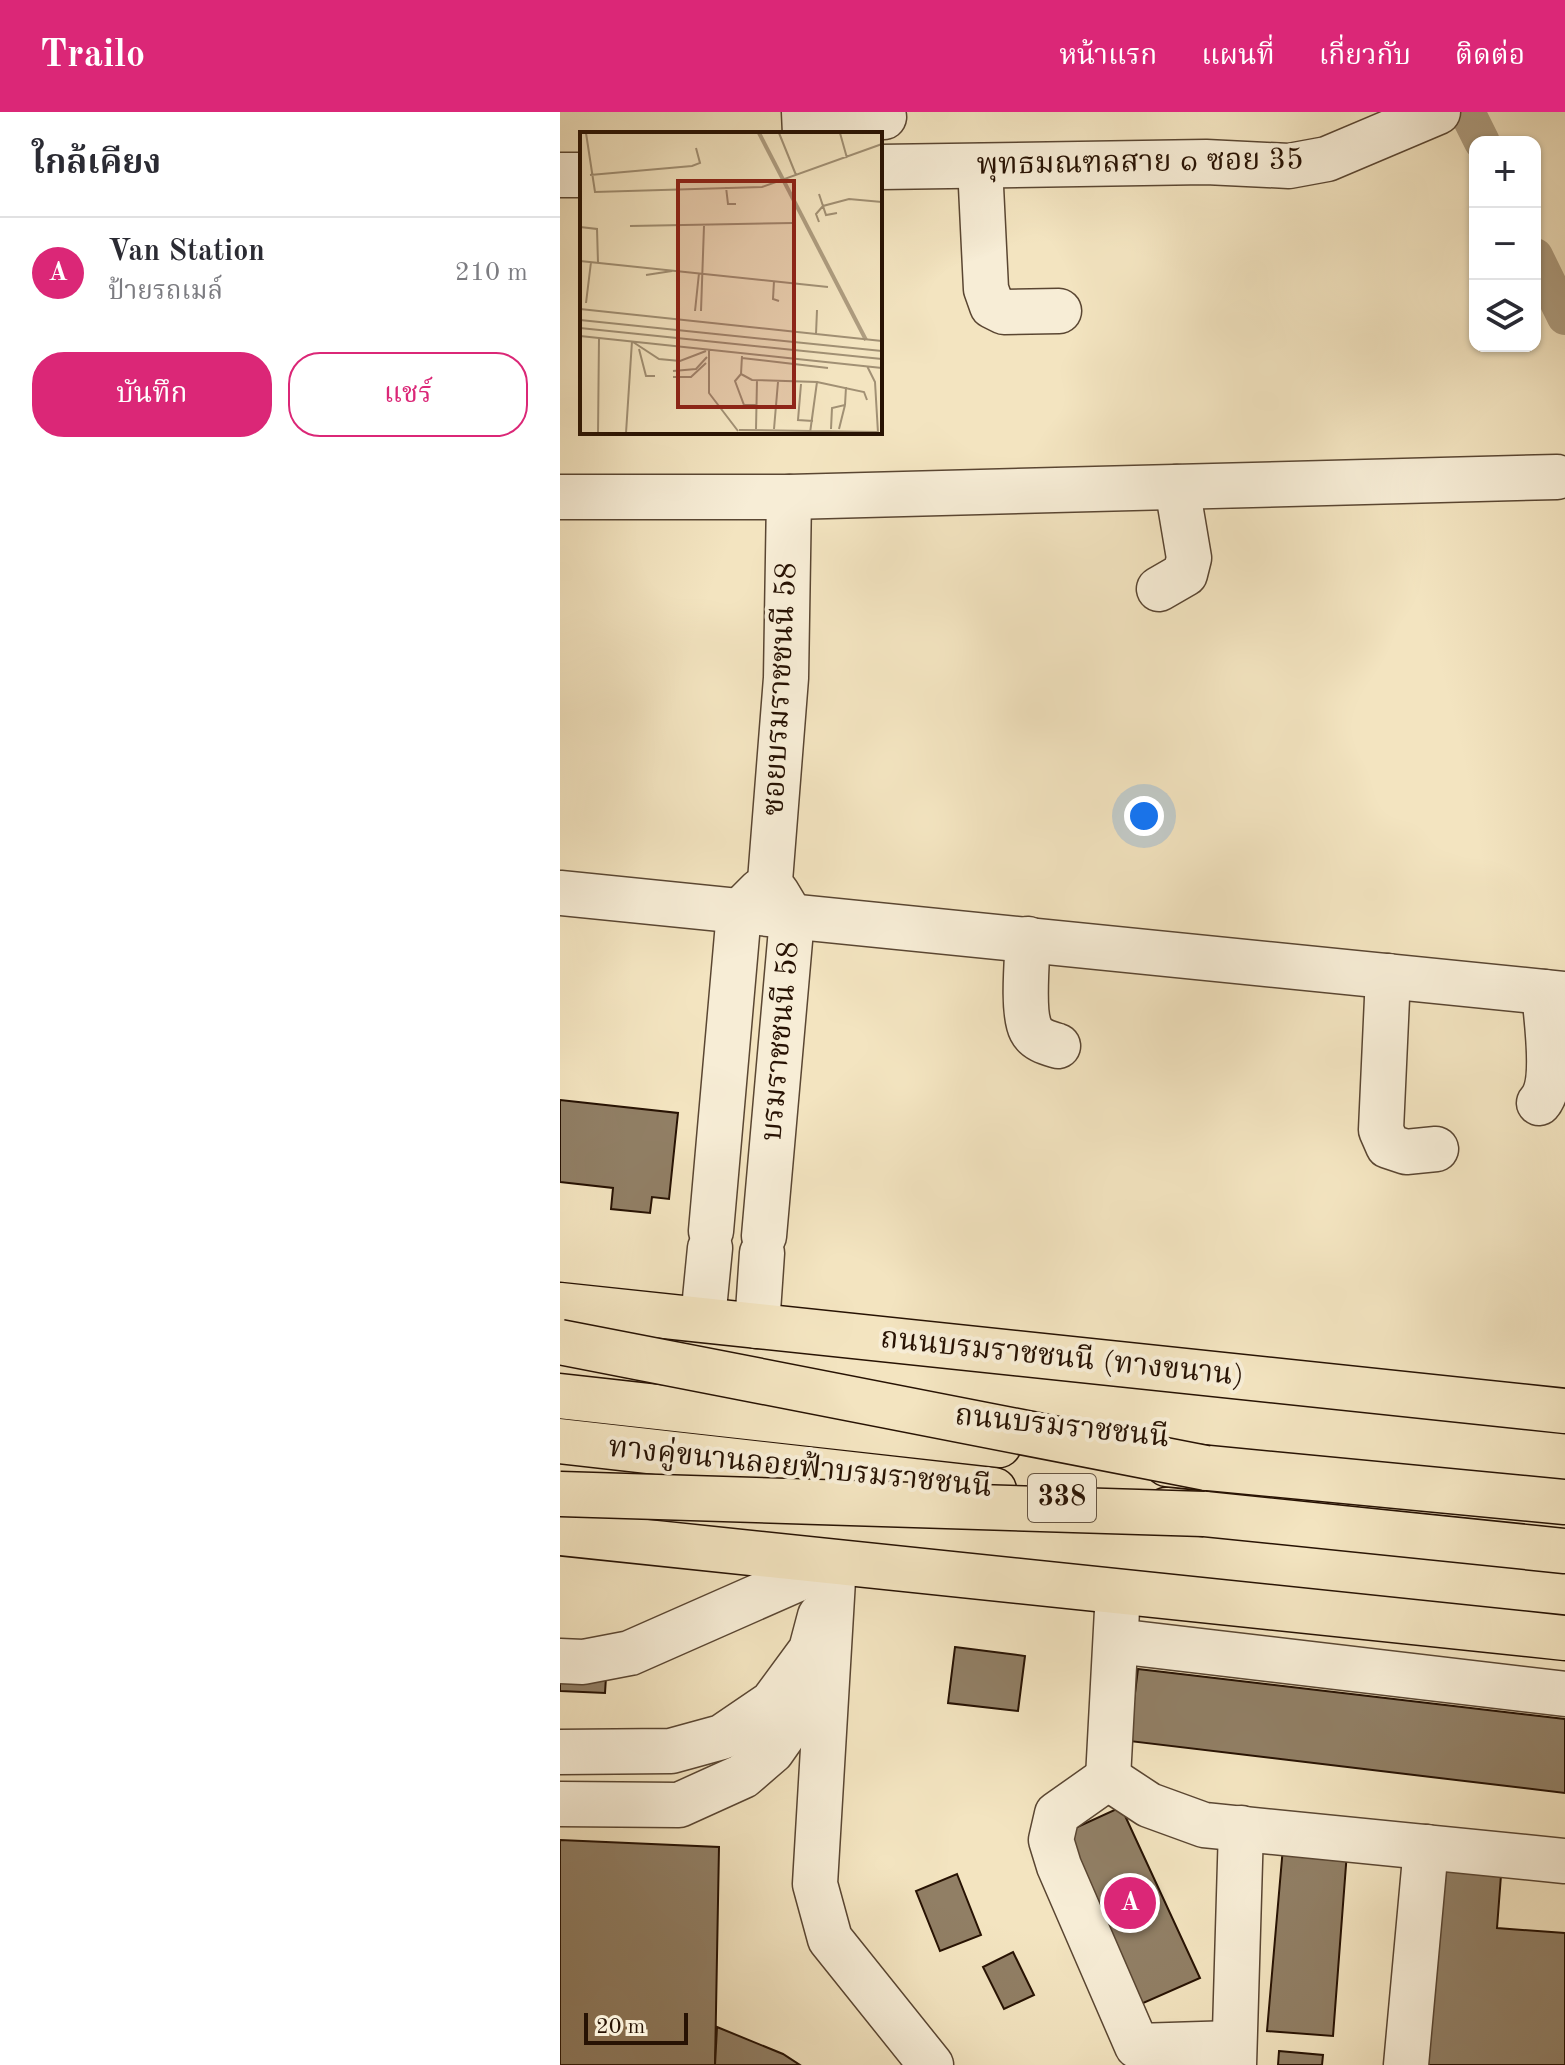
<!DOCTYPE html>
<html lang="th">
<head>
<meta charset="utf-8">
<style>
	:root { --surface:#fff; --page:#f7f7f7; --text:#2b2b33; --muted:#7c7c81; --line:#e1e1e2; --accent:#db2777 }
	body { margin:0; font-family:"Old Standard TT","Noto Serif Thai",serif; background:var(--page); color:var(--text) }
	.controls { position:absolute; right:24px; top:24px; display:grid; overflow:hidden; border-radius:16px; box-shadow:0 2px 6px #0004 }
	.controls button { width:72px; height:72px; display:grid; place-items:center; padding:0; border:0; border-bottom:2px solid var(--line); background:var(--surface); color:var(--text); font:40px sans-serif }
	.scale { position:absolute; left:24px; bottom:20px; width:104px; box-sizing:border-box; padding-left:8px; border:4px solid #271203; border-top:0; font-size:22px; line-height:28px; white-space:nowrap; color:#271203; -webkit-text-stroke:6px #f7edd6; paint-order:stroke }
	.you { position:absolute; left:584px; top:704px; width:28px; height:28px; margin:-20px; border:6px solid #fff; border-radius:50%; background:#1a73e8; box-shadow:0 0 0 12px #1a73e833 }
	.badge { display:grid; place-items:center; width:52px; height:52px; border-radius:50%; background:var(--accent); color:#fff; font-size:26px; font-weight:700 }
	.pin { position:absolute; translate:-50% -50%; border:4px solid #fff; box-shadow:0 2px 8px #0006 }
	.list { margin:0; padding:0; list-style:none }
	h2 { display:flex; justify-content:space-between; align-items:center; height:104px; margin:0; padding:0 32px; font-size:34px }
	h2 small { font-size:26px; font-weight:400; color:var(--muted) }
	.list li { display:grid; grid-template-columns:52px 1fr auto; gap:24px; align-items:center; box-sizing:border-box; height:112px; padding:0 32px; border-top:2px solid var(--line) }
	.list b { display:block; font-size:30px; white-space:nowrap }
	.list p { margin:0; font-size:26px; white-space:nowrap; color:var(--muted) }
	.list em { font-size:26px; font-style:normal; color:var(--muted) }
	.actions { display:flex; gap:16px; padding:24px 32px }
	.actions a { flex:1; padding:18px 0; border:2px solid var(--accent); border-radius:32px; text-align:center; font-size:28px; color:var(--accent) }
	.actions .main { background:var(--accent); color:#fff }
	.icon { flex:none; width:44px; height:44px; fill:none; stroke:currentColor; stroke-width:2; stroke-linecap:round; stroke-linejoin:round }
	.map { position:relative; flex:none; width:1005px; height:1953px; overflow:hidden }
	header { display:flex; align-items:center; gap:48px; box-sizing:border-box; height:112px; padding:0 40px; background:var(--accent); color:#fff }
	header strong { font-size:38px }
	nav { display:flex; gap:44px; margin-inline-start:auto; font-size:28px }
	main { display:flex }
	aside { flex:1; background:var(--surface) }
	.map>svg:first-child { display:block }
</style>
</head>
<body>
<header>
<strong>Trailo</strong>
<nav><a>หน้าแรก</a><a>แผนที่</a><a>เกี่ยวกับ</a><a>ติดต่อ</a></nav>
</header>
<main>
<aside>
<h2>ใกล้เคียง<small></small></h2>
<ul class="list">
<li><span class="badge">A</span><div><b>Van Station</b><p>ป้ายรถเมล์</p></div><em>210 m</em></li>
</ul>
<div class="actions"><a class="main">บันทึก</a><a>แชร์</a></div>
</aside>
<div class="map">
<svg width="1005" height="1953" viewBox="0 0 1005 1953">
	<rect width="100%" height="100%" fill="#f3e4c0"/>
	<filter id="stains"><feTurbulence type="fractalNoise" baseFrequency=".0025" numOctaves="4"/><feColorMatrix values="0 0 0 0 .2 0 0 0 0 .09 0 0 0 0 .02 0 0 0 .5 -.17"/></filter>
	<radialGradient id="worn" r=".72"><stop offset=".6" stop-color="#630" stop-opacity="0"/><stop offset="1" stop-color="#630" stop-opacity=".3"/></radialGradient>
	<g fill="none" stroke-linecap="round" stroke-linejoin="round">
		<!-- canal -->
		<g stroke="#ae9d80" stroke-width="36">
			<path d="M907,0L922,30"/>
			<path d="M975,144L1005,205"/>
		</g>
	</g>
	<!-- building -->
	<g fill="#917f65" stroke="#271203" stroke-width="2">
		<path d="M0,988L118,1001L109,1087L92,1085L90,1101L51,1097L53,1076L0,1070Z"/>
		<path d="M395,1535L465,1544L458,1599L388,1591Z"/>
		<path d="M578,1557L1005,1607V1681L569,1629Z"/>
		<path d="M0,1563L46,1565L45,1581L0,1579Z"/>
		<path d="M561,1695L640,1866L581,1892L502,1722Z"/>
		<path d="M0,1728L159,1735L155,1953H0Z"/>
		<path d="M723,1735L787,1740L773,1924L707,1919Z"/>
		<path d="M879,1746L942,1750L937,1816L1005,1821V1953H863Z"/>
		<path d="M397,1762L421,1823L380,1839L356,1779Z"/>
		<path d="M453,1840L474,1883L444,1897L423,1855Z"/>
		<path d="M157,1915L223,1942L240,1953H155Z"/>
		<path d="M719,1939L763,1943L762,1953H718Z"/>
	</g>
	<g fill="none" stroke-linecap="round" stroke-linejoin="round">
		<!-- minor casing -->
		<g stroke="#5a4632" stroke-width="47">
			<g id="minor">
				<path d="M244,0L245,22"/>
				<path d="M285,22L284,8L296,2L324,5"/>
				<path d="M420,54L426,177L432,194L444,200L499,199"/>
				<path d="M320,55L646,50L729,54L767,47L878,0"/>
				<path d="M0,63H22"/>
				<path d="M0,385H229L997,365"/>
				<path d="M599,477L625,462L629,446L617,375"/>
				<path d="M210,769L226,566L229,385"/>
				<path d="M0,781L1005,882"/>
				<path d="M468,827C467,848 462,901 471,918C476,928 488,931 498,934"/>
				<path d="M828,864L821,1018L828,1034L846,1040L876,1037"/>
				<path d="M979,991C997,971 986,907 984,880"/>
				<path d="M151,1119L179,800L200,779"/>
				<path d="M204,1124L232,806L217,781"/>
				<path d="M143,1207L150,1136"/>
				<path d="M197,1214L202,1141"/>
				<path d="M274,1451L255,1772L270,1827L371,1953"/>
				<path d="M556,1529L1005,1582"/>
				<path d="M0,1549L23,1550L70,1541L274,1451"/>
				<path d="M0,1640L111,1639L162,1625L212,1591L251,1538L260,1504"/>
				<path d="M548,1666L589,1693L644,1713L1005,1749"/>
				<path d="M548,1666L497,1702L491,1728L499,1754L577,1934L674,1931"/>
				<path d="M548,1666L557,1498"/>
				<path d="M0,1692L119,1693L183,1664L212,1639L240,1599L246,1564"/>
				<path d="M674,1953L681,1716"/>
				<path d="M846,1953L866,1735"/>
			</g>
		</g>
		<!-- major casing -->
		<g stroke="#271203" stroke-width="47">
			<g id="major">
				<path d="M0,1193L1005,1299"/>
				<path d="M0,1284L439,1333"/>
				<path d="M0,1329L434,1378"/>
				<path d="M607,1352L1005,1390"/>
				<path d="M606,1398L1005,1439"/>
				<path d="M0,1421L1005,1526"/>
			</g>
		</g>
		<!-- minor -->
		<use href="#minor" stroke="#f7edd6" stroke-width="44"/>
		<!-- major -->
		<use href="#major" stroke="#f3e4c0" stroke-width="44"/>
		<!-- major-bridge casing -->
		<g stroke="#271203" stroke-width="47" stroke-linecap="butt">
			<g id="major-bridge">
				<path d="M0,1230L646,1356"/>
				<path d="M0,1382L644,1402"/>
			</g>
		</g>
		<!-- major-bridge -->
		<use href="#major-bridge" stroke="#f3e4c0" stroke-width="44"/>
	</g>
	<g text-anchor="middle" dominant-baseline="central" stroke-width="8" stroke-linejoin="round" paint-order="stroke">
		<!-- shield labels -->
		<rect fill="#f7edd6" stroke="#655442" stroke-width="2" x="468" y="1362" width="68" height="48" rx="6"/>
		<g font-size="28" font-weight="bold" fill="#271203">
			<text x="502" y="1386">338</text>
		</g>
		<!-- street labels -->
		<g font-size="30" fill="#271203" stroke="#f7edd6">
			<text transform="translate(580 51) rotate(-1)">พุทธมณฑลสาย ๑ ซอย 35</text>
			<text transform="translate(221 577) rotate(-87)">ซอยบรมราชชนนี 58</text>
			<text transform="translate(221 929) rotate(-85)">บรมราชชนนี 58</text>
			<text transform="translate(502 1246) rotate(6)">ถนนบรมราชชนนี (ทางขนาน)</text>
			<text transform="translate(502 1315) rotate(6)">ถนนบรมราชชนนี</text>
			<text transform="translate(240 1356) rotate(6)">ทางคู่ขนานลอยฟ้าบรมราชชนนี</text>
		</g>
	</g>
	<!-- overview -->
	<g transform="translate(20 20)">
		<rect width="302" height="302" fill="#f3e4c0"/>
		<path fill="none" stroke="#ae9d80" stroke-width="4" d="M179,1L286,208"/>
		<path fill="none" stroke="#a19074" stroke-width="2" d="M6,1L15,60L182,55L302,12M199,1L216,43M260,1L267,26M10,43L112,34L120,31L116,16M146,55L148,72H156M239,62L246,83L257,81M239,90L236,82L243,74L269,67L302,70M50,94L213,91M0,95L17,97L18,131M0,129L248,155M66,143L92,139M194,149L193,167L199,169M6,171L11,130M0,177L302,209M115,179L119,141M121,179L124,94M0,188L302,219M0,196L302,227M236,202L237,178M0,204L302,236M53,210L79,227L100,229L126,219M59,217L66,244H75M129,217V261L158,299M162,224L161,242L155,249L164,273H176M162,226L248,236M287,234L295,250L298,301M93,239L116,237L127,225M161,242L172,248L237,250L230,301M93,245H111L126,231M237,250L284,260L287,268M221,252L218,288L233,289M176,297L177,248M194,297L198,250M251,297L252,276L265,273L266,255M259,297L265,273M159,298L297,300M18,301L19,206M46,301L52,209"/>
		<path fill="#8f2418" fill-opacity="0.15" stroke="#8f2418" stroke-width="4" d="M98,49H214V275H98Z"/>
		<rect width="302" height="302" fill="none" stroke="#271203" stroke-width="4"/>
	</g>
	<rect width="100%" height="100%" filter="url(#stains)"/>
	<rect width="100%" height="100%" fill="url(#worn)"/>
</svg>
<div class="controls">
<button>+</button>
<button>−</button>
<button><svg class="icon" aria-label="layers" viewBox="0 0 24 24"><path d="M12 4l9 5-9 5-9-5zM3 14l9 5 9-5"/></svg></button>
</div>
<div class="scale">20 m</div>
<div class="you"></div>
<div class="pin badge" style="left:570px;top:1791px">A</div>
</div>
</main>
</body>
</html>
